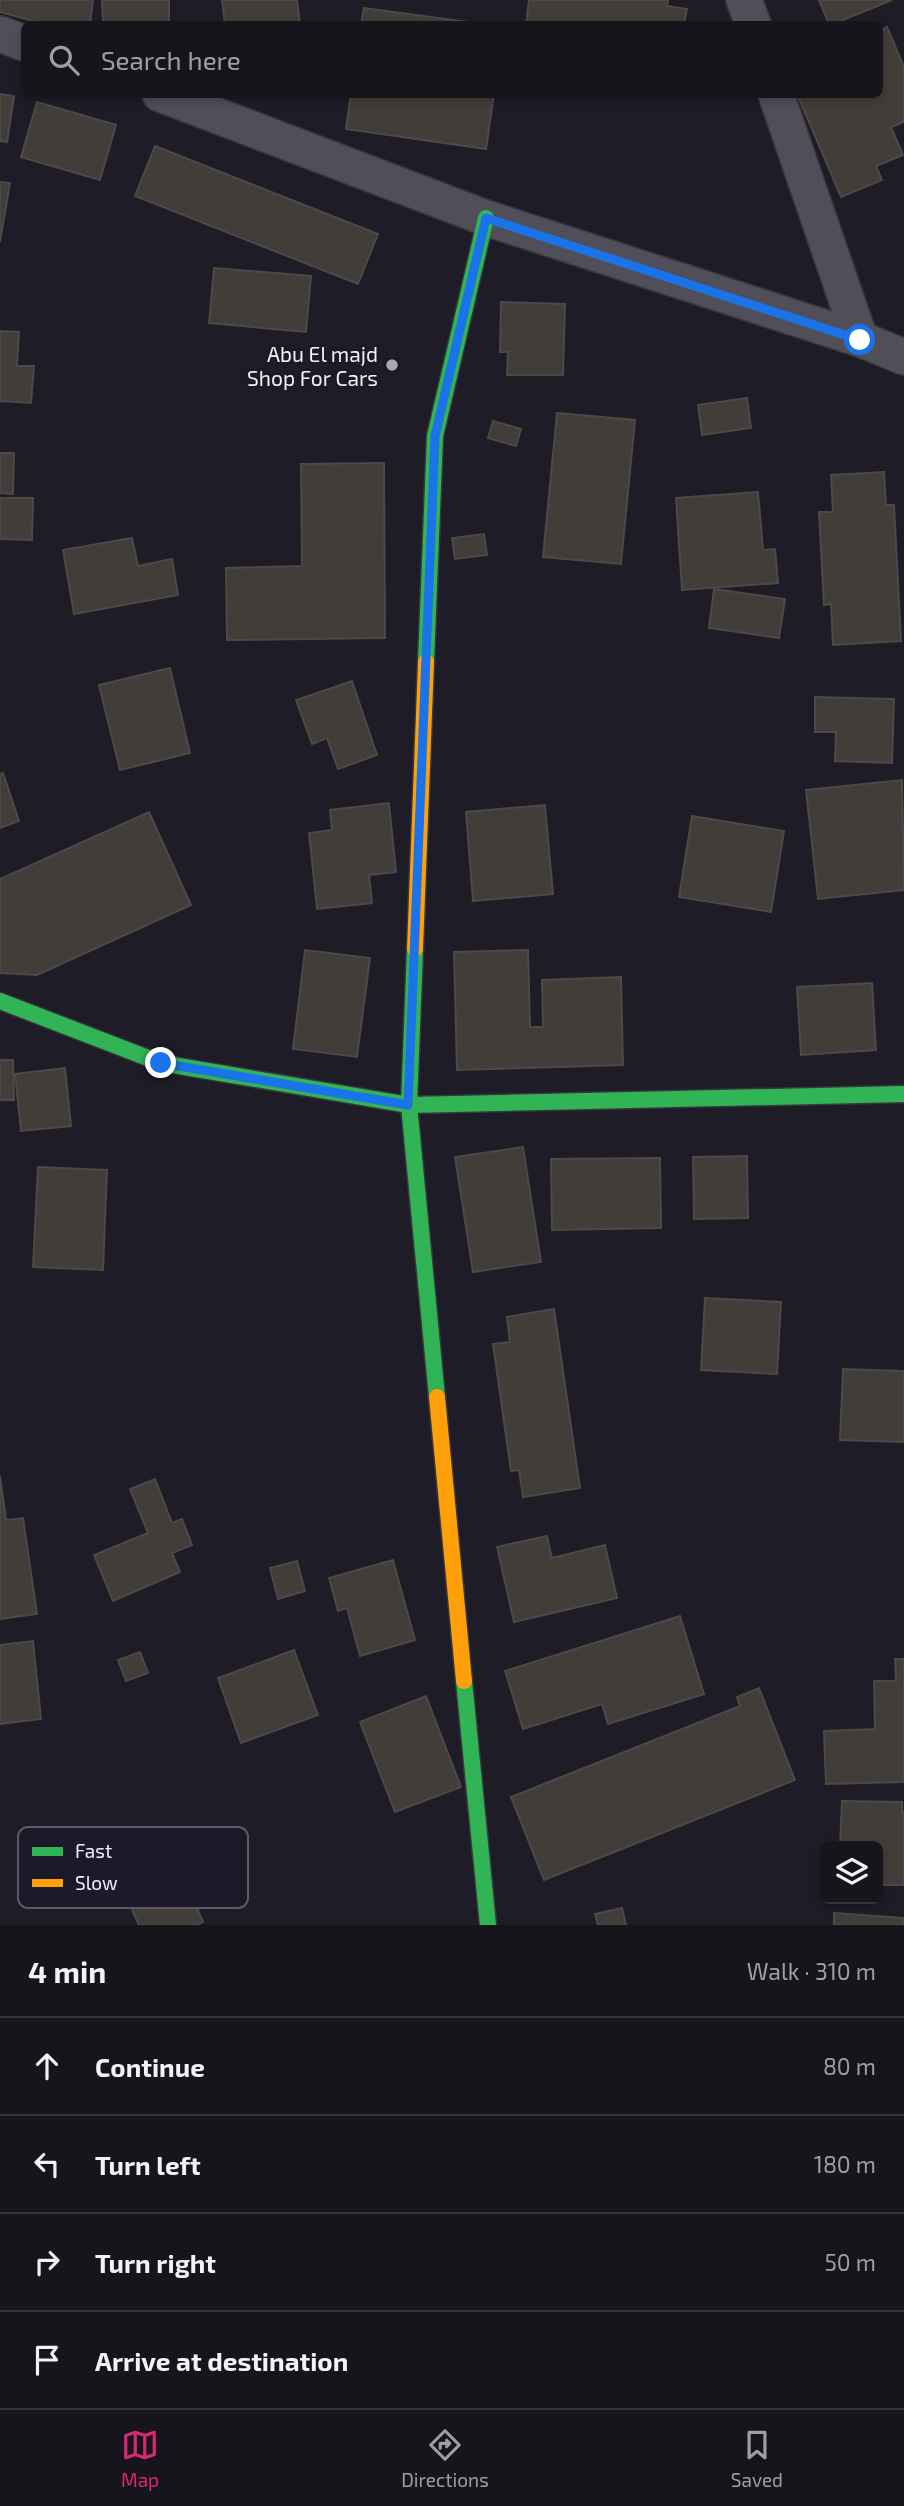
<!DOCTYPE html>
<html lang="en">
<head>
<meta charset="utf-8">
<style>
	:root { --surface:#16151c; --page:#1f1e25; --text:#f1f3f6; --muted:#9e9fa3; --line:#35343b; --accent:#db2777 }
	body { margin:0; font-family:"Exo 2",sans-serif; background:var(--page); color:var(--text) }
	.controls { position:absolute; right:21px; bottom:21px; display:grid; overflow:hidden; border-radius:10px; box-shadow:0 4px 10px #0003 }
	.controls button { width:63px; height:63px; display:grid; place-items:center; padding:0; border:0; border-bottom:2px solid var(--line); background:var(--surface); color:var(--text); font:35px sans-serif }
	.stop { position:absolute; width:21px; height:21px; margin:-16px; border:5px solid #1a73e8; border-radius:50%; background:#fff }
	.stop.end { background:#1a73e8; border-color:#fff; box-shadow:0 2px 7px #0008 }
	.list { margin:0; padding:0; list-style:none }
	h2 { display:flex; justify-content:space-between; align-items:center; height:91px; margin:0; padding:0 28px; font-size:30px }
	h2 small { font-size:23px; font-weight:400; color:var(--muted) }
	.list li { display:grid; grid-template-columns:46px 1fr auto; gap:21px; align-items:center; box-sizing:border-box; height:98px; padding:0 28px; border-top:2px solid var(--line) }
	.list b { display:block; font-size:26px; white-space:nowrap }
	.list em { font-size:23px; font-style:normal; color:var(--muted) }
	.icon { flex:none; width:38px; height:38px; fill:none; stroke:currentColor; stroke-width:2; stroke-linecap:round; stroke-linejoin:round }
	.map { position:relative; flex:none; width:904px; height:1925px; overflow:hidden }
	.search { position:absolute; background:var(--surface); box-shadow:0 4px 10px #0003; left:21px; right:21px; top:21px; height:77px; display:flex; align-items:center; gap:18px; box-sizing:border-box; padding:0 24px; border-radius:10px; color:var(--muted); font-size:26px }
	.sheet { height:483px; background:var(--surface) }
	nav { display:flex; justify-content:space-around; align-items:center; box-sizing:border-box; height:98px; border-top:2px solid var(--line); background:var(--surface); font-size:19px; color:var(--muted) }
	nav a { display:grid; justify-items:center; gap:4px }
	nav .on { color:var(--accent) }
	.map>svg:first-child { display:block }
</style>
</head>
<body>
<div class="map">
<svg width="904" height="1925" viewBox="0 0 904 1925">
	<rect width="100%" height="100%" fill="#1e1c26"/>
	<!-- building -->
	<g fill="#423d38" stroke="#4c4949" stroke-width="2">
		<path d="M0,0H93L90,24H44L0,12Z"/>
		<path d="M102,0H169V24H103Z"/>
		<path d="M222,0H297L300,24H225Z"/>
		<path d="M529,0H668L667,6L687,9L684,24H526Z"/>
		<path d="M819,0H892L833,24H829Z"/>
		<path d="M364,8L483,24H361Z"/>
		<path d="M887,27L904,67V122L891,127L903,155L876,166L882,180L841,197L797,94H880V31Z"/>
		<path d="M0,94L14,96L7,142L0,141Z"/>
		<path d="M351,94H494L486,149L346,129Z"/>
		<path d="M37,102L116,125L100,180L21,157Z"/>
		<path d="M155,146L378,234L358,284L135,196Z"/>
		<path d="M0,182L10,183L0,242Z"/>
		<path d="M214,268L311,276L306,332L209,323Z"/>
		<path d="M501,302L565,304L563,375H507L508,352H500Z"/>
		<path d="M0,331L19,332L17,366H34L31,403L0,401Z"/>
		<path d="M747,398L751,428L702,435L698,405Z"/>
		<path d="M557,413L635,420L621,564L543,557Z"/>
		<path d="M493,421L521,429L516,446L488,438Z"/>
		<path d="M0,453H14L13,494L0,493Z"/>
		<path d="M384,463L385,638L227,640L226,568L302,566L301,464Z"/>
		<path d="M884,472L886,505H894L901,641L833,645L831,604L824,605L819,512H833L831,475Z"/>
		<path d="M758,492L763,550L775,549L778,583L682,590L676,498Z"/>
		<path d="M0,498H33L32,540L0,539Z"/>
		<path d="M484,534L487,555L455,559L452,538Z"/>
		<path d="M132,538L138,566L172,559L178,595L74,614L63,550Z"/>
		<path d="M714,589L785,599L779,638L709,628Z"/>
		<path d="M170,668L190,753L120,770L99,685Z"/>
		<path d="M352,681L377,755L338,769L327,738L312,744L296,700Z"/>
		<path d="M815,697L894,699L892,763L835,761L836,732H815Z"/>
		<path d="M3,773L19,821L0,828V774Z"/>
		<path d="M902,780L904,890L818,899L806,790Z"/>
		<path d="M389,803L396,872L369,875L372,903L317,909L309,833L332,830L330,810Z"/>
		<path d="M545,805L553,894L473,901L466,812Z"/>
		<path d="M149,812L191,905L37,975L0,973V879Z"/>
		<path d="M692,816L784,831L771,912L679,897Z"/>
		<path d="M305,950L370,958L357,1057L293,1049Z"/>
		<path d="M528,950L530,1027H543L542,980L621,977L623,1065L457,1070L454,952Z"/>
		<path d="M872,983L876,1050L801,1055L797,987Z"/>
		<path d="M0,1060H13L14,1100H0Z"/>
		<path d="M65,1068L71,1126L21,1131L15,1074Z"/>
		<path d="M523,1147L541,1262L473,1272L455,1157Z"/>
		<path d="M747,1156L748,1218L694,1219L693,1157Z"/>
		<path d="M660,1158L661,1228L552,1230L551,1159Z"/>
		<path d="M38,1167L107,1170L103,1270L33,1267Z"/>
		<path d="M705,1298L781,1302L777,1374L701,1370Z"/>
		<path d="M554,1309L580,1488L523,1497L519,1470L511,1471L493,1344L510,1342L507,1317Z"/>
		<path d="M843,1369L904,1371V1442L840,1440Z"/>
		<path d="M0,1476L6,1520L23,1518L37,1614L0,1619Z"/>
		<path d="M155,1479L172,1523L182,1519L192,1545L172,1553L180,1572L113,1601L94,1555L148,1533L130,1489Z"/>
		<path d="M547,1536L552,1558L605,1545L617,1598L514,1622L497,1547Z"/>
		<path d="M393,1560L415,1640L360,1656L347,1608L338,1611L329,1578Z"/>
		<path d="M297,1561L305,1591L278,1599L270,1568Z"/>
		<path d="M680,1616L704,1694L608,1724L602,1704L523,1729L505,1671Z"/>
		<path d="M33,1641L41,1719L0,1724V1645Z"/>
		<path d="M294,1650L318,1715L241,1743L218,1678Z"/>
		<path d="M140,1652L148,1673L126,1681L118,1660Z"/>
		<path d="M895,1659H904V1782L826,1784L824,1731L875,1729L874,1681H896Z"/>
		<path d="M759,1688L795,1780L544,1880L511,1797L740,1706L737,1697Z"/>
		<path d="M426,1696L461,1787L395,1812L360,1722Z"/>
		<path d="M842,1801L902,1802V1812H904V1885H878V1846H840Z"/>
		<path d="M211,1845L232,1892L197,1908L203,1922L196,1925H139L126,1897L148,1887L143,1875Z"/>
		<path d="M622,1908L626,1925H598L595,1914Z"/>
		<path d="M834,1913L904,1918V1925H834Z"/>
	</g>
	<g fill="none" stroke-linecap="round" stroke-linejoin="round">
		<!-- street casing -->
		<g stroke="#37363c" stroke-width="38">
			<g id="street">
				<path d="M744,0L753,24"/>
				<path d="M0,34L24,43"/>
				<path d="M160,94L486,218L860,339L904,357"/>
				<path d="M776,94L860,339"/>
			</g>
		</g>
		<!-- fast casing -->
		<g stroke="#37363c" stroke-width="19">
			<g id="fast">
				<path d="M426,662L435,436L486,218"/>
				<path d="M415,949L409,1105L437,1397"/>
				<path d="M0,1001L161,1063L409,1105L904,1094"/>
				<path d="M464,1681L488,1925"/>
			</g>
		</g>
		<!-- slow casing -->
		<g stroke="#37363c" stroke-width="19">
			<g id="slow">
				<path d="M415,949L426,662"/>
				<path d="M437,1397L464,1681"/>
			</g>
		</g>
		<!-- street -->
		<use href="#street" stroke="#504e58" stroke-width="35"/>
		<!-- fast -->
		<use href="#fast" stroke="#30b455" stroke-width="16"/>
		<!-- slow -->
		<use href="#slow" stroke="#ff9f0a" stroke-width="16"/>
	</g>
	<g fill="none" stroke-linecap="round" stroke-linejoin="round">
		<!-- route -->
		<path stroke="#1a73e8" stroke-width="9" d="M161,1063L408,1105L435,436L486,218L860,340"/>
	</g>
	<!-- markers -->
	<circle fill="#a8a6b1" stroke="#1c1929" stroke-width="2.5" cx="392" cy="365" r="7"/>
	<g text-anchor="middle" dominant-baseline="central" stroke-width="5" stroke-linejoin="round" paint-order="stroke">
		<!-- poi labels -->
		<g font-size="21" fill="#f2f0fc" stroke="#1c1929" text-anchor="end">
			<text x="378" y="353">Abu El majd<tspan x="378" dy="24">Shop For Cars</tspan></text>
		</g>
	</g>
	<!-- legend -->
	<rect x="18" y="1827" width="230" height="81" rx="10" fill="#1c1929" stroke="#5c5a68" stroke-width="2"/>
	<rect x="32" y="1847" width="31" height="9" fill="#30b455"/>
	<rect x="32" y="1879" width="31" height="8" fill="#ff9f0a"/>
	<g font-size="19" fill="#f2f0fc">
		<text x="75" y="1858">Fast</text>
		<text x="75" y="1890">Slow</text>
	</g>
</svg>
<div class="controls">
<button><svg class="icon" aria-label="layers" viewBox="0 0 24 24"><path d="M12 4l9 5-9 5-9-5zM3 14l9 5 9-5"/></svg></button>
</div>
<div class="stop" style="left:860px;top:340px"></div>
<div class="stop end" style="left:161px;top:1063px"></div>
<div class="search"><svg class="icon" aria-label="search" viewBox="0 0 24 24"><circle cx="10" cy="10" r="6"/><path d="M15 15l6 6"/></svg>Search here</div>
</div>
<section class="sheet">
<h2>4 min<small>Walk · 310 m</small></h2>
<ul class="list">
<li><svg class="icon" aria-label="ahead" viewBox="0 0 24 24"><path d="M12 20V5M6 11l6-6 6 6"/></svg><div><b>Continue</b></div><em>80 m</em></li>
<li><svg class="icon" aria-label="left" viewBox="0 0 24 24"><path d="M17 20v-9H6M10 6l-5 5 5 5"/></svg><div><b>Turn left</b></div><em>180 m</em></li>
<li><svg class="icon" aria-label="right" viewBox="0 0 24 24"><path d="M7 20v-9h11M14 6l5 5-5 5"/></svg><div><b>Turn right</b></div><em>50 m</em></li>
<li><svg class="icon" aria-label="arrive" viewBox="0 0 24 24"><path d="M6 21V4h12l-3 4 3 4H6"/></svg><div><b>Arrive at destination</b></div></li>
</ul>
</section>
<nav>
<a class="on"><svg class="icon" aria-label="map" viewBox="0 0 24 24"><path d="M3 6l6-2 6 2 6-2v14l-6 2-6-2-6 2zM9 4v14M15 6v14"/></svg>Map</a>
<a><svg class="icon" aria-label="directions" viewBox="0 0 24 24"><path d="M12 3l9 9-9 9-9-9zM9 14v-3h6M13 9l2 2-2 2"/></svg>Directions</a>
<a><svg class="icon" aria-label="saved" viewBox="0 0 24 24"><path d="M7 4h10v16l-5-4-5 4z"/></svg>Saved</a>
</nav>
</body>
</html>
